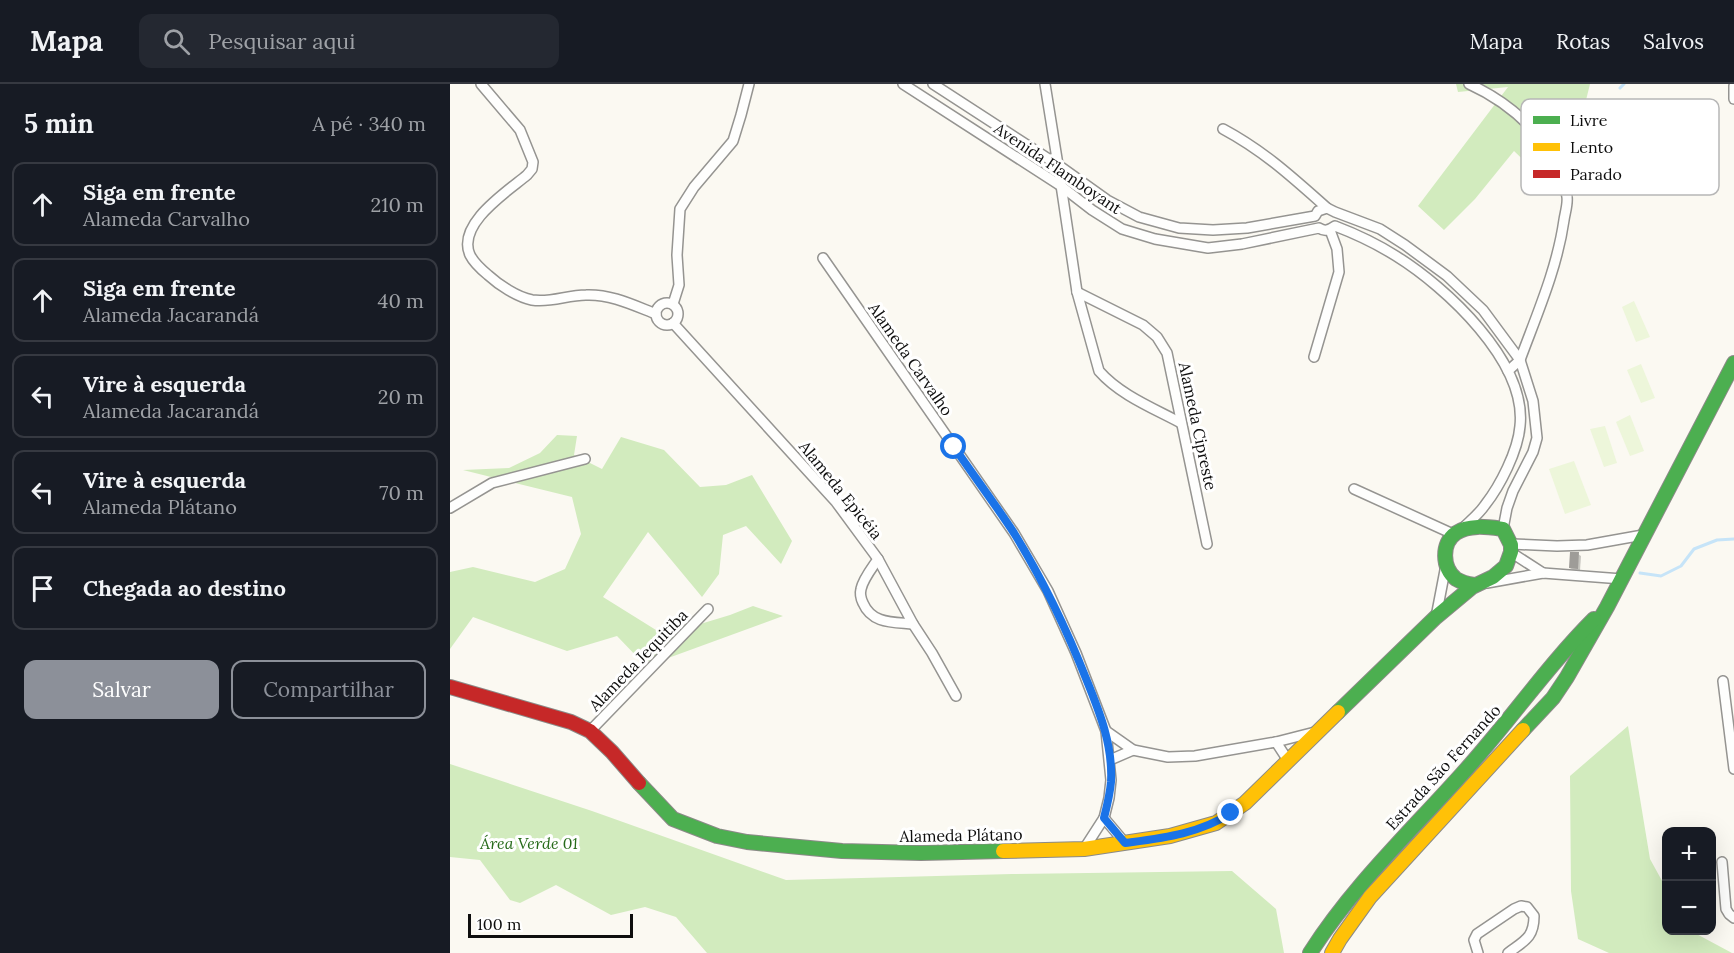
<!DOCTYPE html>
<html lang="pt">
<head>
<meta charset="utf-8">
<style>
	:root { --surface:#171b24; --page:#242831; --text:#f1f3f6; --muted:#9ea1a6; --line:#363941; --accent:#8c9099 }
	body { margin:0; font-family:Lora,serif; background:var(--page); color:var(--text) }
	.controls { position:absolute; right:18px; bottom:18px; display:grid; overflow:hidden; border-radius:12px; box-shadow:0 6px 24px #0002 }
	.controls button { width:54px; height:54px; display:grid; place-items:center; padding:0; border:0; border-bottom:2px solid var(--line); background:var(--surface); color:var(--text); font:30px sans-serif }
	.scale { position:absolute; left:18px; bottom:15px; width:165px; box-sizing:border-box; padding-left:6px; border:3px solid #0e0e0e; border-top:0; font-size:16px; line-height:21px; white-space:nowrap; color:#0e0e0e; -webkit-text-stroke:4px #fff; paint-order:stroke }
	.stop { position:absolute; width:18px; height:18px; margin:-14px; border:4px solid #1a73e8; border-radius:50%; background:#fff }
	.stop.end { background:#1a73e8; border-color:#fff; box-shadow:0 2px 6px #0008 }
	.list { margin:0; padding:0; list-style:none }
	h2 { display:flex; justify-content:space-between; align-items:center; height:78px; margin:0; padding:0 24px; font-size:26px }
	h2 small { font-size:20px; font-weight:400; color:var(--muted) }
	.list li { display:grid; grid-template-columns:39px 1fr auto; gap:18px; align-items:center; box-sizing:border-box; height:84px; margin:0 12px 12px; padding:0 12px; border:2px solid var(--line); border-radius:12px }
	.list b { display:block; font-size:22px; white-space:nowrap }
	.list p { margin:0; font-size:20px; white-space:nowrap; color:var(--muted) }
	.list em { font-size:20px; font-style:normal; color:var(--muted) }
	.actions { display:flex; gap:12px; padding:18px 24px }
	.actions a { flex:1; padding:14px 0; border:2px solid var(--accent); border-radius:12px; text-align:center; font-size:21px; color:var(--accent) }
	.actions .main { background:var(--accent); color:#fff }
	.icon { flex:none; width:33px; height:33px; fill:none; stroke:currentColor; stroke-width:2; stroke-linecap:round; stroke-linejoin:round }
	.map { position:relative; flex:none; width:1284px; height:869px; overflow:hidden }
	header { display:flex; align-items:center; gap:36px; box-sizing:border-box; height:84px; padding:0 30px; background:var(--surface); border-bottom:2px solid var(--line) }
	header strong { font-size:28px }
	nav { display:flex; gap:33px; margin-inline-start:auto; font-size:21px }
	.search { width:420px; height:54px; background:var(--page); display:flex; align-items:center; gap:15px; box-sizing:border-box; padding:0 21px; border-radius:12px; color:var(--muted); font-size:22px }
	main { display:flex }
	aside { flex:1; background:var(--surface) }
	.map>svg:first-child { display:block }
</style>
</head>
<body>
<header>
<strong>Mapa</strong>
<div class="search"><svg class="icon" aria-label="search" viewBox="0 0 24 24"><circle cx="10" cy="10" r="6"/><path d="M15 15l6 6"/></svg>Pesquisar aqui</div>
<nav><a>Mapa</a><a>Rotas</a><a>Salvos</a></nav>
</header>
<main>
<aside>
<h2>5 min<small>A pé · 340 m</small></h2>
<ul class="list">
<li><svg class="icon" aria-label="ahead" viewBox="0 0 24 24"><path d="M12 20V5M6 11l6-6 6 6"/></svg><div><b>Siga em frente</b><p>Alameda Carvalho</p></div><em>210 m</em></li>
<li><svg class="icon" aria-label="ahead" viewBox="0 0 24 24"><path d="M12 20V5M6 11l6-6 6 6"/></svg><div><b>Siga em frente</b><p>Alameda Jacarandá</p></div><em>40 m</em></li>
<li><svg class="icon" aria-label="left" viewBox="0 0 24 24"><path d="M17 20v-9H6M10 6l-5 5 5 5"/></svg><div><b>Vire à esquerda</b><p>Alameda Jacarandá</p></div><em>20 m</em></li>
<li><svg class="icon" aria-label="left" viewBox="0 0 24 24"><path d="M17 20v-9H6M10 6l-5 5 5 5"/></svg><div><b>Vire à esquerda</b><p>Alameda Plátano</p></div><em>70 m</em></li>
<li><svg class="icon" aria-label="arrive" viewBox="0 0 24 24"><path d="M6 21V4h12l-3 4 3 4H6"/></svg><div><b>Chegada ao destino</b></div></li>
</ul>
<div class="actions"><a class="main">Salvar</a><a>Compartilhar</a></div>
</aside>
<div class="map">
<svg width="1284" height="869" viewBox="0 0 1284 869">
	<rect width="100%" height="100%" fill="#fbf9f2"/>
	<!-- forest -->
	<g fill="#d2ebbe">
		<path d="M1006,0H1140L1112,113L1064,67L1025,115L994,146L968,122L1058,3L1008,8Z"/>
		<path d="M107,351L127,352L124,371L152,385L171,353L214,366L250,403L276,401L302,391L342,457L331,480L296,442L273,451L269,490L252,513L198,448L153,513L214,551L280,531L303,522L333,532L210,577H191L167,552L117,567L23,533L0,565V488L23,483L85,498L115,485L131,450L122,413L13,386L59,384L90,369Z"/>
		<path d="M1178,642L1200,775L1216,804V846L1241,847L1282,869H1159L1128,855L1121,807L1120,692Z"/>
		<path d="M0,680L142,727L336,796L562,790L782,787L826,825L834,869H257L226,833L195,823L161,831L106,801L70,819L60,816L30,776L0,773Z"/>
	</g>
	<!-- pitch -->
	<g fill="#edf6da">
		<path d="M1184,217L1200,253L1186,258L1172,223Z"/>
		<path d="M1191,280L1205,314L1191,319L1177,286Z"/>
		<path d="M1180,331L1194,367L1180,372L1166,338Z"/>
		<path d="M1155,342L1167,379L1154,383L1140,345Z"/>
		<path d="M1124,377L1141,421L1115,430L1099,385Z"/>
	</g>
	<!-- shadow -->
	<path fill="#0003" d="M1128,470L1131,472L1130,487L1123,486L1120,484Z"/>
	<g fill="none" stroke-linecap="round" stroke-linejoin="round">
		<!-- stream -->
		<g stroke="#c6e4f8" stroke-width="3">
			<path d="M1170,4L1174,0"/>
			<path d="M1190,489L1211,492L1231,482L1244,465L1267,456L1284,455"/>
		</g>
	</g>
	<!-- building -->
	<path fill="#9e9c98" d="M1129,468L1128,485L1119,484L1120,468Z"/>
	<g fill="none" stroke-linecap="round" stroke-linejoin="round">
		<!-- street casing -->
		<g stroke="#959491" stroke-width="12">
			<g id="street">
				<path d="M31,0L70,46L83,78L82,85L77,91C58,107 6,140 20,171C24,179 32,186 38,191C49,201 67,213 82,216C101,219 117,211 136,211C161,210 183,221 206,230"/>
				<path d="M453,0L611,102L642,126L672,145L705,155L758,164L792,160L869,144C875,148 879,146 885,142C906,150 927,160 946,172C996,203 1077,278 1070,342C1068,367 1050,402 1035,421C1029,430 1020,437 1013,444"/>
				<path d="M483,0L608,81L657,116L689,133L729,144L763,146L797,144L865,132L868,127L877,124L885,128L930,145L955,161L997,192L1033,226L1070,276L1083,317L1087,354L1083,368L1063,407L1057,424L1053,445"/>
				<path d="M595,0L608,81L627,208L649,287C670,311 703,324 731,339"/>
				<path d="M1019,0C1063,20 1111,62 1117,113C1118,120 1115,129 1114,136C1107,185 1087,230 1070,276L1058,287"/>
				<path d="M1284,2V15"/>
				<path d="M773,45C814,67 842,93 877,124"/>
				<path d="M373,174L564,449L598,507L626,569L656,647L661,696L659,714L654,734L634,765"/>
				<path d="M627,208L693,241L707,253L717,269L757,460"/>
				<circle cx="217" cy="230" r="11"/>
				<path d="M223,220L229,201L227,171L230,125L244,103L283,57L291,31L299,0"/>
				<path d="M223,239L386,418L428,475L463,540L482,569L506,612"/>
				<path d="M864,273L889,188L887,165L880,146"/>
				<path d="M904,405L1003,450"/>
				<path d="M0,424L42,399L135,375"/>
				<path d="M1062,460L1107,462L1137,461L1193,451"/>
				<path d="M1062,469L1093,489"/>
				<path d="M428,475C422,484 413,495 411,505C410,509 411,515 413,519C422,540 443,538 463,540"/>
				<path d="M1037,499L1093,489L1172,495"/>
				<path d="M986,533L996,481"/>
				<path d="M1273,597L1284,685"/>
				<path d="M140,647L258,525"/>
				<path d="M656,647L683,666L718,673L745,672L826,658L869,647"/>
				<path d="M826,658L839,678"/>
				<path d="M660,676L683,666"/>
				<path d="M654,734L675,759"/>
				<path d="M1272,778L1276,825L1279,830L1284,834"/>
				<path d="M1028,869L1024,856L1027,850L1064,825L1071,822L1077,823L1084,832C1084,854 1074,857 1058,869"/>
			</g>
		</g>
		<!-- fast casing -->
		<g stroke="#8b8a87" stroke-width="16">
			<g id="fast">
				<path d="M888,628L986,533L1022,503L1043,493L1056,482L1061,468V461L1053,445C1038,443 1019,440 1006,449C991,459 992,484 1006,495C1011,498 1018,500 1024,501"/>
				<path d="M1073,646L1103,614L1117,593L1157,523L1284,279"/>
				<path d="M189,699L223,735L267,752L297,758L392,767L471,769L553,767"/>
				<path d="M860,869C903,802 958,750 1011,691C1057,641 1096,583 1144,535"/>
			</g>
		</g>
		<!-- slow casing -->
		<g stroke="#8b8a87" stroke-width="16">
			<g id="slow">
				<path d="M553,767L634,765L720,752L766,739L795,719L888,628"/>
				<path d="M882,869L890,855L920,813L1073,646"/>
			</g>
		</g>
		<!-- jam casing -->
		<g stroke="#8b8a87" stroke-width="16">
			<path id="jam" d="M0,603L121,638L140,647L162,668L189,699"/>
		</g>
		<!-- street -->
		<use href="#street" stroke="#fefefd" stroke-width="9"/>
		<!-- fast -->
		<use href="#fast" stroke="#4caf50" stroke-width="14"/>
		<!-- slow -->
		<use href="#slow" stroke="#ffc107" stroke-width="14"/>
		<!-- jam -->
		<use href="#jam" stroke="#c62828" stroke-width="14"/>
	</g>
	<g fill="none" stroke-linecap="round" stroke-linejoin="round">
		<!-- route -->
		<path stroke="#1a73e8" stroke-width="8" d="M504,363C524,392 545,420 564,449C593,496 617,546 637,597C650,629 663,662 661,698C660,710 657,722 654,734L675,759C712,754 749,750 781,729"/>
	</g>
	<g text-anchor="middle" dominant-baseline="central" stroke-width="6" stroke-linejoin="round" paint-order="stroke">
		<!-- street labels -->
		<g font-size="16" fill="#0e0e0e" stroke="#fff">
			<text transform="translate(608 84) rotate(34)">Avenida Flamboyant</text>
			<text transform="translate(461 275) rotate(55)">Alameda Carvalho</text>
			<text transform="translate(748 342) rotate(78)">Alameda Cipreste</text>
			<text transform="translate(391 406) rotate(51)">Alameda Epicéia</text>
			<text transform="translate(188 576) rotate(-46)">Alameda Jequitiba</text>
			<text transform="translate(993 683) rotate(-48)">Estrada São Fernando</text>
			<text transform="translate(511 751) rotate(-1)">Alameda Plátano</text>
		</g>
		<!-- park labels -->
		<g font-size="16" font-style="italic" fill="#266a19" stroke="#fff">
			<text x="79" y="759">Área Verde 01</text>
		</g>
	</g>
	<!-- legend -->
	<rect x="1071" y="15" width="198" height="96" rx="9" fill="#fff" stroke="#b7b7b7" stroke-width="1.5"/>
	<rect x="1083" y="32" width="27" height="8" fill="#4caf50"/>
	<rect x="1083" y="59" width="27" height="8" fill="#ffc107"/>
	<rect x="1083" y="86" width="27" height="8" fill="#c62828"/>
	<g font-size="16" fill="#0e0e0e">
		<text x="1120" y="42">Livre</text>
		<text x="1120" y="69">Lento</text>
		<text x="1120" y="96">Parado</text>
	</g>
</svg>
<div class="controls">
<button>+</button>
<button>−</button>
</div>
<div class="scale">100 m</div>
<div class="stop" style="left:504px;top:363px"></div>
<div class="stop end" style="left:781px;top:729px"></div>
</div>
</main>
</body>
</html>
